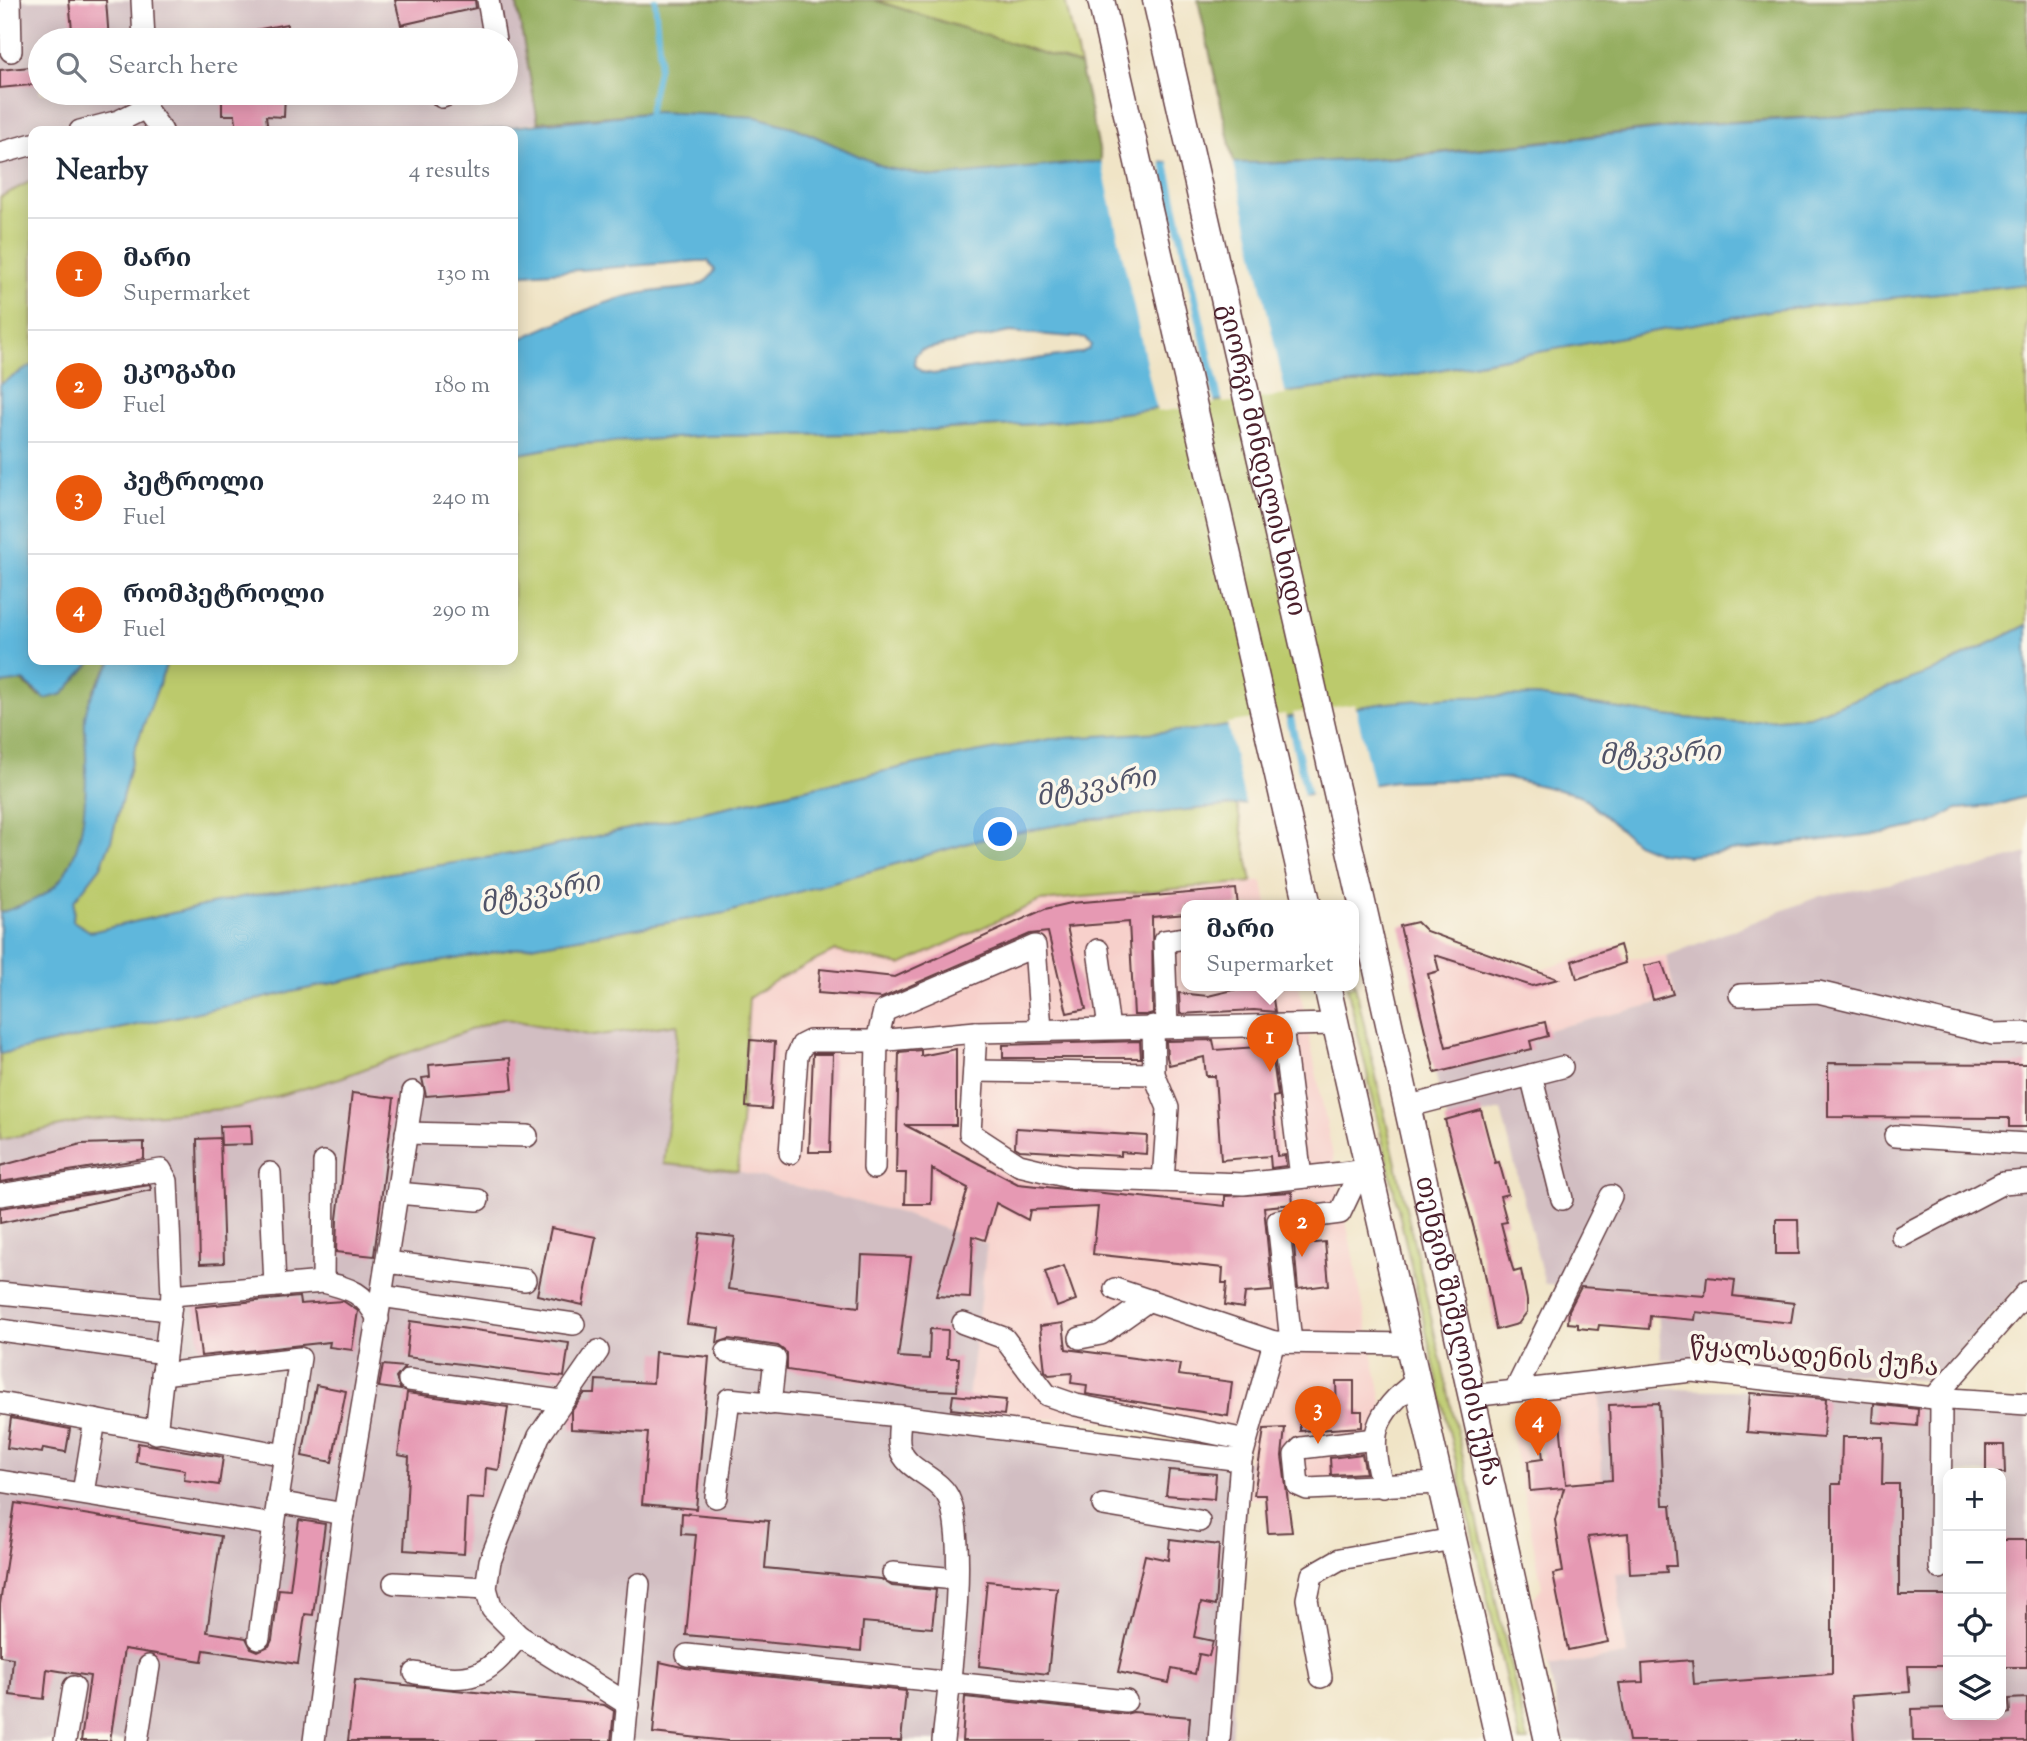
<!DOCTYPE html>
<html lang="en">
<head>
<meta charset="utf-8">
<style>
	:root { --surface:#fff; --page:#f6f6f7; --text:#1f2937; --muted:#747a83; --line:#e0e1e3; --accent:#ea580c }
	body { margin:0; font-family:"Sorts Mill Goudy","Noto Serif Georgian",serif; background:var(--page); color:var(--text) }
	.controls { position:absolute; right:21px; bottom:21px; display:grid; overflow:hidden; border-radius:14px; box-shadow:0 4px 18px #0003 }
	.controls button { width:63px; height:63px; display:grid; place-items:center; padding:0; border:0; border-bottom:2px solid var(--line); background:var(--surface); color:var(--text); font:35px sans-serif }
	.you { position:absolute; left:1001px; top:835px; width:24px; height:24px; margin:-18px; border:5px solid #fff; border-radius:50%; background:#1a73e8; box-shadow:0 0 0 10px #1a73e833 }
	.badge { display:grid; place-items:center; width:46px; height:46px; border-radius:50%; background:var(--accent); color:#fff; font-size:23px; font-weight:700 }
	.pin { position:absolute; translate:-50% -58px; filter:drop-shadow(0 2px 4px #0008) }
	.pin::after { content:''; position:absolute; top:37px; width:24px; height:21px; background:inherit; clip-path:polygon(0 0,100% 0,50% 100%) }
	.popup { position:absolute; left:1181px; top:900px; width:178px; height:91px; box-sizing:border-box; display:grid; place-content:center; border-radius:14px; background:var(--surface); filter:drop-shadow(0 2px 5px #0005); font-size:23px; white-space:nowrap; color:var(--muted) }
	.popup b { font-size:26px; color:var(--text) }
	.popup::after { content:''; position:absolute; left:50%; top:100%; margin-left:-14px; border:14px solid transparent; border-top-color:var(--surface) }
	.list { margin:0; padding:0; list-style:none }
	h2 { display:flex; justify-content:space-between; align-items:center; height:91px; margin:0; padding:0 28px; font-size:30px }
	h2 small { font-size:23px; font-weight:400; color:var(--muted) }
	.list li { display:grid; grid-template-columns:46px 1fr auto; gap:21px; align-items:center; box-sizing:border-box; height:112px; padding:0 28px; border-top:2px solid var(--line) }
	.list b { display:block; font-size:26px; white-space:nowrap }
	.list p { margin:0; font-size:23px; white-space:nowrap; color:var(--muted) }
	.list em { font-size:23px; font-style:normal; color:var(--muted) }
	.icon { flex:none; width:38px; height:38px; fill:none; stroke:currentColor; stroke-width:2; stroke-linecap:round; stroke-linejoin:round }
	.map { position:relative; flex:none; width:2027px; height:1741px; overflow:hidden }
	.search { position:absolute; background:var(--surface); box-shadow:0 4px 18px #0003; left:28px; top:28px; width:490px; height:77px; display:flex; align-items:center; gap:18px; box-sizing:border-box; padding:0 24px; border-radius:38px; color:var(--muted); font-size:26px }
	.panel { position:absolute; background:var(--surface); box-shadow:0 4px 18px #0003; left:28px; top:126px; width:490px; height:539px; border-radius:14px }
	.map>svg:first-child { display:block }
</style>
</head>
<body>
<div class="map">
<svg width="2027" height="1741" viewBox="0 0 2027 1741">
	<rect width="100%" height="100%" fill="#fbf7ec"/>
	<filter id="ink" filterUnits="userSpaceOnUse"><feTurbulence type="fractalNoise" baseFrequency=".0143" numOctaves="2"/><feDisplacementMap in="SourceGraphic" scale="14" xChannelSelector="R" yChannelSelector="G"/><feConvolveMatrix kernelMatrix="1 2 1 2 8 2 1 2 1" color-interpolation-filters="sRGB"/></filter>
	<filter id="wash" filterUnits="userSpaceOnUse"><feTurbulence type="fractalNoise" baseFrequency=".00686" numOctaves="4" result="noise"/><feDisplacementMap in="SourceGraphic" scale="28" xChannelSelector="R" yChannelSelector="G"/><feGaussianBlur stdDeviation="1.57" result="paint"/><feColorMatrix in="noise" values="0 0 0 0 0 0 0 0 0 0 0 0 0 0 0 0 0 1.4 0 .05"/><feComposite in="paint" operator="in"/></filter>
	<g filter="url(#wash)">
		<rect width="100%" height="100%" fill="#f0e4c6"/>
		<!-- built -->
		<g fill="#f7d0cb">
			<path d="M1262,881L1268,906H1186V986H1299L1400,1491L1246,1499L1250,1430L965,1414L987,1244L900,1213L738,1171L749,998L778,979L835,951L901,965L1040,901Z"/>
			<path d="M1417,922L1430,935L1432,933L1538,971L1620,945L1624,959L1666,956L1676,999L1547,1030L1548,1036L1532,1049L1435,1073L1400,926Z"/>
			<path d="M1600,1393L1606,1509L1671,1505L1676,1566L1667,1572L1617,1573L1627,1655L1548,1667L1532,1600L1542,1587L1509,1420L1534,1398Z"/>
		</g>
		<!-- industrial -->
		<g fill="#d2bec2" fill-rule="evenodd">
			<path d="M0,0H516L538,122L472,131H33V180L0,197ZM40,40H506V93H40Z"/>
			<path d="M2027,853V1277L1932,1381L1661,1359L1657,1291L1545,1285L1501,1110L1448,1123L1435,1073L1531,1049L1530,1041L1548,1036L1547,1030L1676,999L1666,956L1820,896L1973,869Z"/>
			<path d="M502,1018L593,1036L679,1024L664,1164L738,1171L900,1213L987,1244L964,1431L1249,1461L1231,1741H0V1140L87,1120L236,1108L340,1078Z"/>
			<path d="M1662,1389L1778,1391L2027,1413V1741H1564L1548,1667L1627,1655L1616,1573L1666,1572V1566L1676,1565L1671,1505L1606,1509L1602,1481L1600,1393ZM1948,1473H2001V1715H1948Z"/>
		</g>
		<!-- green -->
		<g fill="#bcca6c" stroke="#83744c" stroke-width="2">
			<path d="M874,0H1065L1080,65Z"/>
			<path d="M33,180V365L0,384V197Z"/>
			<path d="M2027,284V625L1936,670L1809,716L1737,723L1665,716L1536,696L1387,703L1207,729L921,763L535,850L242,897L91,932L73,921L74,901L101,866L111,841L134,751L168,660H513V455L568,445L703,436L856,434L1035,424L1377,381L1773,310Z"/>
			<path d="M1237,805L1252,882L1040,901L901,965L835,951L778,979L749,998L738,1171L664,1164L678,1024L593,1036L502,1018L340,1078L236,1108L87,1120L0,1140V1054L419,965L725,913L979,840L1085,820Z"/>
			<path d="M1354,980L1528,1741H1520L1347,986H1354Z"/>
		</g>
		<!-- forest -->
		<g fill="#95ae60" stroke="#706646" stroke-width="2">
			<path d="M516,0H874L1080,65L1102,162L936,177L886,168L796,128L756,117L657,112L538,122Z"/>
			<path d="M1198,0H2027V117C1919,113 1811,115 1704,124C1547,138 1392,165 1234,163Z"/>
			<path d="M93,660H113C106,671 95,684 91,697C84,716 86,740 86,761C88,801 84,852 57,884C44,899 18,906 0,913V684C19,676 25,682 38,696L63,694Z"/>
		</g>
		<!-- water -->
		<g fill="#5fb7dc" stroke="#546b84" stroke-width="2" fill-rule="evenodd">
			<path d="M657,112L756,117L796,128L886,168L936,177L1086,162L1292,163L1407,157L1706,124L1824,117L1952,114L2027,117V284L1773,310L1377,381L1035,424L856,434L703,436L568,445L513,455V342C558,323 608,296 657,291C677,288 704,292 715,270L708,261H697L513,275V131H472ZM1010,332L1085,338L1091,345L1089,349L1080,353L933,374L922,372L914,365L915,356L921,350Z"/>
			<path d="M33,365V660H93L63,694L45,699L24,681L0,684V384Z"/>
			<path d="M2027,625V796L1993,806L1957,809L1930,824L1884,833L1687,856L1660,853L1636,843L1580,795L1508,778L1395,781L1237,805L1085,820L979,840L725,913L419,965L0,1054V913C18,906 44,899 57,884C84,852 86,805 86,766C87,750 84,734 85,717C88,696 102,678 113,660H168L134,751L111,841L101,866L74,901L73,921L91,932L242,897L535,850L921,763L1050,739L1207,729L1387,703L1451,697L1536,696L1665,716L1737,723L1809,716L1936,670Z"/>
		</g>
		<!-- pier -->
		<g fill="#f0e4c6">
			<path d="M1101,159H1160L1215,404L1157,412Z"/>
			<path d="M1168,159L1233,160L1286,395L1223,403Z"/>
			<path d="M1355,704L1374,787L1311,795L1293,713Z"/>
			<path d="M1285,714L1304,796L1246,807L1227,723Z"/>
		</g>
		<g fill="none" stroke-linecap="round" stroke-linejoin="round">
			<!-- stream -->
			<path stroke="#5fb7dc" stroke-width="6" d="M649,112L660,60L655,0"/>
		</g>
		<g id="blocks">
			<!-- building -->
			<g fill="#e699b3">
				<path d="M69,0H106L109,40H73Z"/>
				<path d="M395,0H475L476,8L401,25Z"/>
				<path d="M287,24L286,40H241L240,33Z"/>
				<path d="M40,66V84L0,88V70Z"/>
				<path d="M222,93H285L284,117L266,116L268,131H237L235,115H222Z"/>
				<path d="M1236,889L1238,906H1186V914L1152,917L1153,1013L1146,1015H1134L1129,922L1067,927L1086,1009L1067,1013L1048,932L1030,934L882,998L818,993L820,969L895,977L1045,909L1071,903Z"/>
				<path d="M1417,922L1426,931L1558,979L1532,986L1435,955L1439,971L1428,974L1446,1047L1545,1022L1548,1036L1530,1041L1532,1049L1435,1073L1400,926Z"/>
				<path d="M1620,945L1625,963L1577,979L1572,961Z"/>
				<path d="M1662,962L1673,994L1653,1000L1644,966Z"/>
				<path d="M1250,986H1271L1275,1012L1254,1010L1180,1014L1179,993L1208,996Z"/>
				<path d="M750,1040L775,1042L771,1109L746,1107Z"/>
				<path d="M1213,1040L1215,1050L1271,1046L1278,1096L1273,1097L1277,1156L1285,1155L1286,1166L1271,1168L1270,1156L1221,1160L1215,1076H1206L1204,1057L1169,1065L1167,1057L1166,1041Z"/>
				<path d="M1140,1041L1141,1058H1003V1045Z"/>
				<path d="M956,1049V1125H905L1018,1184L1225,1206V1196L1292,1192L1293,1204L1264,1207L1272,1291L1245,1293L1243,1308L1225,1305L1227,1283H1222L1223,1268L1093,1254L1098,1207L1030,1210L1028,1220L996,1203L985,1240L973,1236L970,1298L936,1296L968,1188L932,1169L931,1204H905L906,1173H896L899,1052L921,1050V1056Z"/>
				<path d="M813,1054H833L830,1152H809Z"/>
				<path d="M510,1058L513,1089L426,1096L422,1078L430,1077L429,1065Z"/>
				<path d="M1828,1063L2027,1064V1127H2009V1118L1828,1117Z"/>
				<path d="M352,1093L394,1098L374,1256L336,1252L337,1219Z"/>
				<path d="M1481,1110L1495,1163L1499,1162L1508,1194L1500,1196L1507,1222L1501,1223L1512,1266L1514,1272L1521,1270L1527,1300V1312L1518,1324L1496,1330L1482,1259L1445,1120Z"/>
				<path d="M251,1125L252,1144L221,1145L220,1126Z"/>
				<path d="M1016,1128L1147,1136L1146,1154L1121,1152V1156L1020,1150L1015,1147Z"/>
				<path d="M220,1138L224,1263L200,1264L197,1139Z"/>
				<path d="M144,1142V1159L0,1182V1166L81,1144Z"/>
				<path d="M150,1185L151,1190L0,1223V1208Z"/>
				<path d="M1776,1219H1798L1799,1254H1776Z"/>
				<path d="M551,1228L596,1237L583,1305L537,1295Z"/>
				<path d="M700,1233L735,1237L728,1289L859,1307L862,1255L911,1257L898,1357L929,1359L930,1329L948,1330L947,1358H959L957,1391L913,1389L787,1370V1353L778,1346L729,1339L717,1343L719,1328L687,1324Z"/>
				<path d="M1325,1242L1329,1285L1298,1289L1294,1245Z"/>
				<path d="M1064,1266L1076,1300L1057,1307L1045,1272Z"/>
				<path d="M1707,1277L1735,1280L1733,1296L1794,1303L1791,1323L1696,1312L1695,1320L1650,1316L1649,1329L1599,1325L1598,1330L1578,1328V1324L1568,1323L1569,1310L1581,1287L1705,1296Z"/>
				<path d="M299,1297L300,1304L343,1301L358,1311L352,1350L329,1347L330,1342L201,1356L195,1307Z"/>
				<path d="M410,1321L569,1343L564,1377L406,1357Z"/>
				<path d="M1063,1323L1066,1349L1180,1364L1178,1375L1232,1382L1228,1416L1086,1394L1087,1385L1071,1383L1072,1373L1049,1375L1045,1371L1040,1326Z"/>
				<path d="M655,1352L709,1357L696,1509L642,1504L648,1433L571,1429V1412L584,1394H595L596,1380L653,1383Z"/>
				<path d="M383,1365L405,1367L396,1378L401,1390L379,1387Z"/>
				<path d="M1336,1381H1354V1411H1362V1427L1300,1431V1414L1337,1413Z"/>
				<path d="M316,1385L346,1391L332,1462L302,1456Z"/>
				<path d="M407,1393L508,1407L499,1470L486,1468L484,1499L467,1498L464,1554L404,1550L409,1457L398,1455Z"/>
				<path d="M1750,1393L1826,1399L1823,1438L1747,1432Z"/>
				<path d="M953,1395L1006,1400L1004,1415L951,1409Z"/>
				<path d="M1659,1403L1663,1505H1671L1676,1566H1666L1667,1572L1630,1574L1628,1533L1588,1537L1608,1642L1568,1650L1553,1574L1563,1572L1555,1520L1564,1488L1530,1491L1528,1461L1543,1459L1539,1424L1560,1422L1566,1484L1612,1480L1609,1405Z"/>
				<path d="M1874,1404L1918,1409L1917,1426L1873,1422Z"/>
				<path d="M11,1418L70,1429L66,1452L43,1448L42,1453L7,1448Z"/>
				<path d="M1285,1428L1282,1456L1292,1532L1268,1533L1265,1495H1254L1264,1429Z"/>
				<path d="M1842,1437H1883L1882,1484H1899V1595H1948V1666H1908L1910,1692L1851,1696L1854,1741H1629L1619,1683L1643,1682L1642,1664L1692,1660L1694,1684L1832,1674V1484H1841Z"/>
				<path d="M138,1443L223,1457L219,1485L184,1480L185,1470L136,1462Z"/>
				<path d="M1986,1445H2004L2005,1473H1986Z"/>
				<path d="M1362,1454L1366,1473L1331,1475L1330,1458Z"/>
				<path d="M1169,1470L1216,1474L1214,1499L1166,1495Z"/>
				<path d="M15,1503L221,1536L207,1632L246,1638L251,1648L258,1651L269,1646L272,1640L279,1589L290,1590L299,1520L325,1524L313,1615L305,1614L298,1664L204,1650L202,1661L124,1649L110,1741H81L90,1676L47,1669L44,1699L10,1695L13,1658L0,1656V1604Z"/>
				<path d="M682,1513L769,1521L765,1568L881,1579L892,1586L936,1590L932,1628L863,1622L861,1651L686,1635L696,1535L681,1534Z"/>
				<path d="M1170,1539L1219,1545L1215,1606L1201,1603L1194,1637L1213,1641L1209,1656L1199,1654L1195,1674L1172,1669L1169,1683L1118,1672L1145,1555L1168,1560Z"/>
				<rect x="2001" y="1540" width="26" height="127"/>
				<path d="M987,1581L1057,1588L1048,1674L979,1666Z"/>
				<path d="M660,1662L686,1668L906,1691L901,1741H727L653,1733Z"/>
				<path d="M355,1680L604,1705L614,1711L611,1741H348Z"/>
				<path d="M965,1697L1125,1714L1133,1712L1190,1717L1188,1741H962Z"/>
				<path d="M2027,1698V1741H1913L1912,1709L1946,1708L1947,1715H2001L2010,1713L2009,1699Z"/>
			</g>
		</g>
	</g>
	<g filter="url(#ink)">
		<use href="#blocks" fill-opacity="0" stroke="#633d42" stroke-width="2"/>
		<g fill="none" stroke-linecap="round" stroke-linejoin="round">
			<!-- minor casing -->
			<g stroke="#633d42" stroke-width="24">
				<g id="minor">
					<path d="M10,0L11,51"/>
					<path d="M142,0L144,40"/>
					<path d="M488,0L495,40"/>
					<path d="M442,97L452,93"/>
					<path d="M145,108L162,131"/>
					<path d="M80,131L119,121L145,108L147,93"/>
					<path d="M0,153L33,144"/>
					<path d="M1098,950L1109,1028"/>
					<path d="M1740,995L1818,992L1993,1034L2027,1033"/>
					<path d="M1153,1026L1154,1074L1168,1108L1163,1181"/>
					<path d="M1167,1026L1164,941L1186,938"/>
					<path d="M1282,1026L1301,1177"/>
					<path d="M976,1032L970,1133L1019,1165L1073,1178L1243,1184L1369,1170"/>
					<path d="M974,1071L1154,1074"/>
					<path d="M1531,1075L1562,1199"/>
					<path d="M1406,1107L1562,1067"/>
					<path d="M406,1133L527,1136"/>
					<path d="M1895,1136L2027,1144"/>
					<path d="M790,1153L797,1056L802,1045L810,1041H877L976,1032L1335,1024"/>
					<path d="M874,1168L877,1041L884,1011L1035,946L1041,1030"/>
					<path d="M270,1173L275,1286"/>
					<path d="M397,1193L478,1200"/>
					<path d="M0,1195L161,1170L167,1181L172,1295"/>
					<path d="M1902,1236L2003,1183L2027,1181"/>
					<path d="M387,1262L525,1280"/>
					<path d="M323,1282L324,1162"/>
					<path d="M1115,1289L1274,1342"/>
					<path d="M0,1293L170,1310"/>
					<path d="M381,1296L413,1092"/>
					<path d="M963,1323L1004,1338L1047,1395L1076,1405L1246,1440"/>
					<path d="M0,1330L165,1353"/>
					<path d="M1080,1338L1101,1334L1149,1300"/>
					<path d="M1291,1342L1278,1221L1340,1213L1360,1171"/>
					<path d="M598,1351L539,1436L490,1561L486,1588L492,1609L519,1636L629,1705"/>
					<path d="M727,1352L775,1359L770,1404"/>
					<path d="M409,1380L562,1401"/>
					<path d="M1516,1389L1611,1196"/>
					<path d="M1471,1396L1692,1371L1934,1398L2027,1404"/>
					<path d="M1934,1398L2027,1292"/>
					<path d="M0,1403L285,1455"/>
					<path d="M900,1416C900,1426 897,1439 900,1448C906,1472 941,1476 950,1501C968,1550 949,1685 943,1741"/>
					<path d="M156,1433L172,1295L323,1282C351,1289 364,1292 378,1319"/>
					<path d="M1375,1439L1301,1448L1295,1455L1298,1485L1307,1489L1440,1483"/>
					<path d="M0,1481L274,1525L300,1358L162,1374"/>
					<path d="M1383,1487C1367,1436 1374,1413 1417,1381"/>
					<path d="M83,1493L95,1420"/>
					<path d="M716,1497L729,1399L900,1416L1241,1460"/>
					<path d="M277,1502L344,1514"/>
					<path d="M1103,1505L1199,1521"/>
					<path d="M1940,1568L1941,1399"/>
					<path d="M893,1573L955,1579"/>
					<path d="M394,1583L486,1588"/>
					<path d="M259,1638L274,1525"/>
					<path d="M687,1655L1126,1701"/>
					<path d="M415,1673C471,1682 483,1681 519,1636"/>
					<path d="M1321,1677L1307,1599L1312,1575L1340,1559L1453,1539"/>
					<path d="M65,1741L74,1687"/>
					<path d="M137,1741L149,1666"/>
					<path d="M314,1741L343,1520L381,1296L574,1324"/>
					<path d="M624,1741L639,1584"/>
					<path d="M1219,1741L1241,1460L1274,1342L1409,1344"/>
				</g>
			</g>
			<!-- major casing -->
			<g stroke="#633d42" stroke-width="29">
				<g id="major">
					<path d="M1101,0L1308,906"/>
					<path id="s1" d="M1156,0L1366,920L1548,1741"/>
					<path d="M1327,986L1499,1741"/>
				</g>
			</g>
			<!-- minor -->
			<use href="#minor" stroke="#fff" stroke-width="21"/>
			<!-- major -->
			<use href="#major" stroke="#fff" stroke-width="26"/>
		</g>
	</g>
	<g text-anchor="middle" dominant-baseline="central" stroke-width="7" stroke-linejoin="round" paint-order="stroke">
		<!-- street labels -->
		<g font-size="26" fill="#4a1f2b" stroke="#fbf7ec">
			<text stroke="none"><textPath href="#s1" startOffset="472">გიორგი მინდელის ხიდი</textPath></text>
			<text stroke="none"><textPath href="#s1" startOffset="1365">თენგიზ შეშელიძის ქუჩა</textPath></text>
			<text transform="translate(1814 1358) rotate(5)">წყალსადენის ქუჩა</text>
		</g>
		<!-- water labels -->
		<g font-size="28" font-style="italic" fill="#515469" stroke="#fbf7ec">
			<text transform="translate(1660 755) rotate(-2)">მტკვარი</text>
			<text transform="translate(1096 788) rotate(-10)">მტკვარი</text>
			<text transform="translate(540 894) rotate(-11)">მტკვარი</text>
		</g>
	</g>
</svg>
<div class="controls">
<button>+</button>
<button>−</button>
<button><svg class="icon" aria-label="locate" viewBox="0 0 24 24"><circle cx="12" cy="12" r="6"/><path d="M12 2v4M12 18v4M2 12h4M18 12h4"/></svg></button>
<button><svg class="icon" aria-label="layers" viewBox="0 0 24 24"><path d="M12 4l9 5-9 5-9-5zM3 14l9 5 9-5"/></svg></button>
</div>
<div class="you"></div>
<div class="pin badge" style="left:1270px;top:1072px">1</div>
<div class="popup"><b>მარი</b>Supermarket</div>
<div class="pin badge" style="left:1302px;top:1257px">2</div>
<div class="pin badge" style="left:1318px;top:1444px">3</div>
<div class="pin badge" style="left:1538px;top:1456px">4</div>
<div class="search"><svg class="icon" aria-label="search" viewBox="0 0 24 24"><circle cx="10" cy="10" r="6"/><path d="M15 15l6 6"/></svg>Search here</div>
<section class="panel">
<h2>Nearby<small>4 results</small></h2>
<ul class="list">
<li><span class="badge">1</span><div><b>მარი</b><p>Supermarket</p></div><em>130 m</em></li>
<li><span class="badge">2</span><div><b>ეკოგაზი</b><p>Fuel</p></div><em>180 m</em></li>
<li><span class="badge">3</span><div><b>პეტროლი</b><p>Fuel</p></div><em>240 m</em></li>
<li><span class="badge">4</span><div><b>რომპეტროლი</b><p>Fuel</p></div><em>290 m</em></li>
</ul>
</section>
</div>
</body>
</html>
